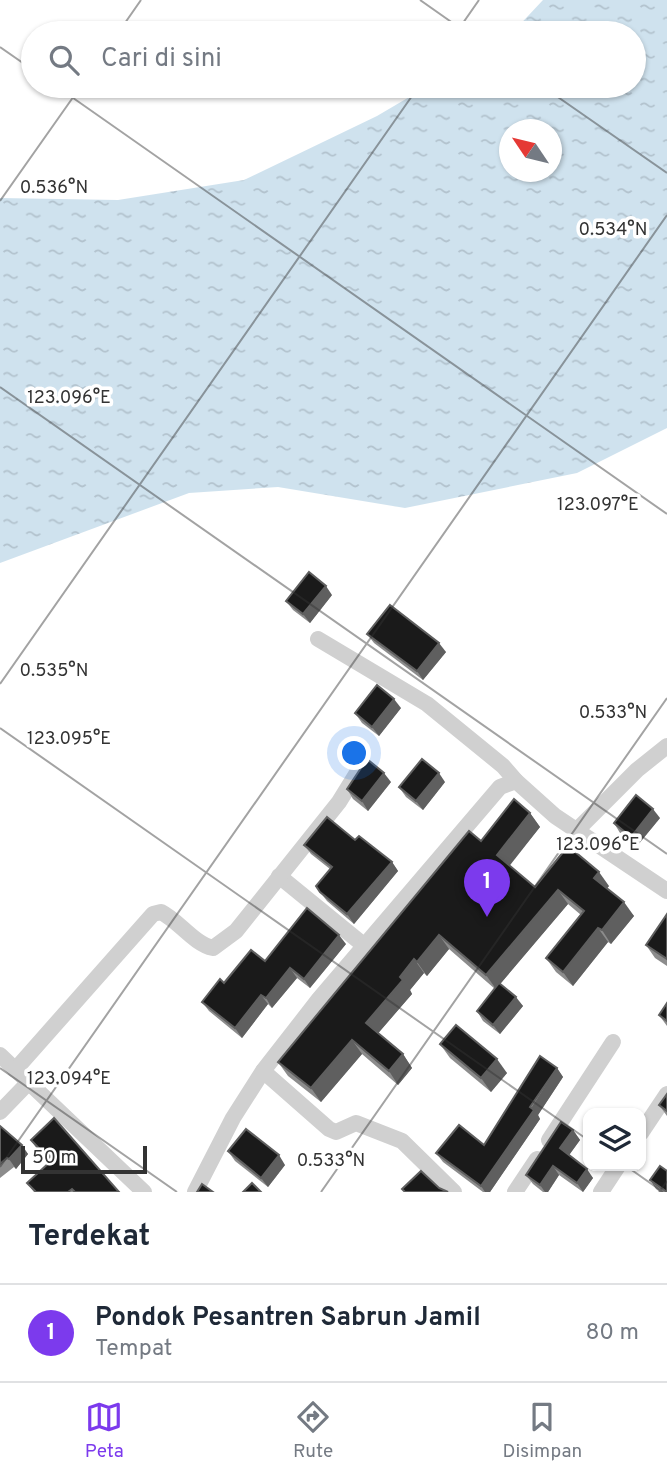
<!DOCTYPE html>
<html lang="id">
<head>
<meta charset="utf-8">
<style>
	:root { --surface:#fff; --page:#f2f2f3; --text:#1f2937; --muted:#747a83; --line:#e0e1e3; --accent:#7c3aed }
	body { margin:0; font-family:Overpass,sans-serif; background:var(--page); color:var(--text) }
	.controls { position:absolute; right:21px; bottom:21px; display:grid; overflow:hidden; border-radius:14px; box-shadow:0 2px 5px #0004 }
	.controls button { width:63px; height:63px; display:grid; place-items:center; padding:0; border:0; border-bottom:2px solid var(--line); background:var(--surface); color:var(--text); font:35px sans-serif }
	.compass { position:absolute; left:499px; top:119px; width:63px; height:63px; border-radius:50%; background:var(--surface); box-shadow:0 2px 5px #0004; rotate:305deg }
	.scale { position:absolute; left:21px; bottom:18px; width:126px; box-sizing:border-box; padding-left:7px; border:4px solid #333; border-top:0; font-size:19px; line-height:24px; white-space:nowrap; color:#333; -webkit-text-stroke:5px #fff; paint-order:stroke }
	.you { position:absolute; left:355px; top:754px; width:24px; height:24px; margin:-18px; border:5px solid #fff; border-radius:50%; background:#1a73e8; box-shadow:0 0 0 10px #1a73e833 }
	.badge { display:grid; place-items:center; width:46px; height:46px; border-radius:50%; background:var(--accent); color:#fff; font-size:23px; font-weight:700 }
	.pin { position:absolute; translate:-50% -58px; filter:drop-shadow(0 2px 4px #0008) }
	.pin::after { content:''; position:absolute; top:37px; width:24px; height:21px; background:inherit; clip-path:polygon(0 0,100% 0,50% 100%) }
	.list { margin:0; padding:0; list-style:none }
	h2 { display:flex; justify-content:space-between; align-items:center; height:91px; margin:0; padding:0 28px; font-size:30px }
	h2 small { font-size:23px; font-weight:400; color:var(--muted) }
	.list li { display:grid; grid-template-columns:46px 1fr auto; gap:21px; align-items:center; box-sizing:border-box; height:98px; padding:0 28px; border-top:2px solid var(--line) }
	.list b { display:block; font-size:26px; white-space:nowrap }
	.list p { margin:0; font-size:23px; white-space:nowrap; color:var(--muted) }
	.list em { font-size:23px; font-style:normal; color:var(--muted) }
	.icon { flex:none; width:38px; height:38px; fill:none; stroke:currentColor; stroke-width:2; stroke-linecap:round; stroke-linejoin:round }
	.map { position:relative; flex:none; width:667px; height:1192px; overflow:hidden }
	.search { position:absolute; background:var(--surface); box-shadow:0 2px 5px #0004; left:21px; right:21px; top:21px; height:77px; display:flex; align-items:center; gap:18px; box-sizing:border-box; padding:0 24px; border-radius:38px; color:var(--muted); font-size:26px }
	.sheet { height:189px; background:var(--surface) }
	nav { display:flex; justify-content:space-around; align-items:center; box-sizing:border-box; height:98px; border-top:2px solid var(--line); background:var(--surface); font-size:19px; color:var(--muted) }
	nav a { display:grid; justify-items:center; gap:4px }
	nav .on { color:var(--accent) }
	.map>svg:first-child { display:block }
</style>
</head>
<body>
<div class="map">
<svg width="667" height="1192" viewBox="0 0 667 1192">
	<defs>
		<pattern id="water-ripples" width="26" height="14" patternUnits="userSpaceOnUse" patternTransform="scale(1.75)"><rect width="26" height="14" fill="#cfe2ee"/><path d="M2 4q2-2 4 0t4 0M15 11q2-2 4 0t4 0" fill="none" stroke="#b2c2cd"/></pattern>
	</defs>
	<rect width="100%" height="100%" fill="#fff"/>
	<!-- water -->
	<path fill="url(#water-ripples)" fill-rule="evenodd" d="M543,0H667V428L577,473L405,508L278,487L189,493L0,563V198L118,200L244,180L377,116L428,86H634V33H512ZM510,130H552V172H510Z"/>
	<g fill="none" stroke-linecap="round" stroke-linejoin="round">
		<!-- street -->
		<g stroke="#d0d0d0" stroke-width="16">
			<path d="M318,639L427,704L503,766L516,781"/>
			<path d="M576,831L637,770L667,746"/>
			<path d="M279,876L366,947"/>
			<path d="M0,1055L144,1192"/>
			<path d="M15,1070L153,914L161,912C179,921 194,944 213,948L236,931L339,802L360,768"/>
			<path d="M263,1071L329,1129L336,1132L356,1123L402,1141L454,1192"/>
			<path d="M0,1112L28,1083"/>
			<path d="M641,1133L667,1094"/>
			<path d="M549,1140L613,1042"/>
			<path d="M195,1192L233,1118L263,1071L319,999L500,787L516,781L555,816L667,891"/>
			<path d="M515,1192L537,1159"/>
			<path d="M601,1192L618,1166"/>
		</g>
	</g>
	<!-- wall -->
	<g fill="#8c8c8c">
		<path d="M332,595L310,623L293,610L286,601Z"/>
		<path d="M367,634L446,652L423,680L374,643Z"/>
		<path d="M401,708L379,736L362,723L355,713Z"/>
		<path d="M391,782L368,811L353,799L347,789Z"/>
		<path d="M445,782L423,810L406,797L399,787Z"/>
		<path d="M530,813L540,827L509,865L535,887L609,886L607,888L634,916L611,944L608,942L573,986L556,972L546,958L581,915L568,904L500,984L523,1006L500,1034L483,1021L477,1011L495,989L449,949L427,976L424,973L410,990L412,994L378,1033L403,1054L412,1068L398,1085L362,1054L321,1102L288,1076L278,1062L481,841Z"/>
		<path d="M660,818L637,846L620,833L614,823Z"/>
		<path d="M355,840L392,862L398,871L354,924L327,901L320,892L330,869L311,854L304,845Z"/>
		<path d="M667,914V966L655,958L646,945Z"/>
		<path d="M346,944L310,988L297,978L272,1008L268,1004L242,1038L209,1011L202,1002L224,983L265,961Z"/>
		<path d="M667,1003V1026L659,1015Z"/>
		<path d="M440,1044L507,1073L491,1092L450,1058Z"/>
		<path d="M557,1068L563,1077L538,1115L540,1119L490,1192H483L443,1162L436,1153L484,1145Z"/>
		<path d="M667,1094V1116L659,1105Z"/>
		<path d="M0,1126L28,1154L16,1169L14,1167L0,1178Z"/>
		<path d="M573,1130L580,1140L569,1155L593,1178L583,1192L559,1175L548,1192H543L533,1184L526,1175Z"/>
		<path d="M31,1140L119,1192H34L27,1183L50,1163L39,1152Z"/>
		<path d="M228,1151L285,1165L268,1187L235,1161Z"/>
		<path d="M650,1180L667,1192H660L656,1189Z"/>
	</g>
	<!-- shaded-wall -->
	<g fill="#5f5f5f">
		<path d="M326,586L332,595L310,623L303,614Z"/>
		<path d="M439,643L446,652L423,680L417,671Z"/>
		<path d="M394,699L401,708L379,736L372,727Z"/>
		<path d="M384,773L391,782L368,811L362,801Z"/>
		<path d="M439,773L445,782L423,810L416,801Z"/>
		<path d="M653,809L660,818L637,846L631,837Z"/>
		<path d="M530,813L540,827L507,869L497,855Z"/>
		<path d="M392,862L398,871L354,924L347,914Z"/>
		<path d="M599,872L609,886L604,892L594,878Z"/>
		<path d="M558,890L568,904L496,989L486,975Z"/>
		<path d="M624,902L634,916L611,944L602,930Z"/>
		<path d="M598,928L608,942L573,986L563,972Z"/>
		<path d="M339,935L346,944L310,988L304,979Z"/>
		<path d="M439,935L449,949L427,976L417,962Z"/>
		<path d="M414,959L424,973L410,990L412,994L375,1037L366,1023Z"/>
		<path d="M290,968L297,978L272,1008L266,998Z"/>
		<path d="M261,995L268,1004L242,1038L235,1028Z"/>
		<path d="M516,997L523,1006L500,1034L493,1025Z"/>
		<path d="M352,1040L362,1054L321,1102L311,1088Z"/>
		<path d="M403,1054L412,1068L398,1085L389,1071Z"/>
		<path d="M497,1059L507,1073L491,1092L481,1078Z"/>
		<path d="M557,1068L563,1077L538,1115L540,1119L490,1192H485L481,1186Z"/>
		<path d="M573,1130L580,1140L567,1158L560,1148Z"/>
		<path d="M22,1145L28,1154L16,1169L9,1159Z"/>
		<path d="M279,1155L285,1165L268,1187L261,1178Z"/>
		<path d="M553,1166L559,1175L548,1192H545L540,1185Z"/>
		<path d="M587,1169L593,1178L583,1192L577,1183Z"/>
	</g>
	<!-- building -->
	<g fill="#1a1a1a" stroke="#5f5f5f" stroke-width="2">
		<path d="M309,572L326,586L303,614L286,601Z"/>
		<path d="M390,605L439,643L417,671L367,634Z"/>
		<path d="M377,685L394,699L372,727L355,713Z"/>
		<path d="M367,759L384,773L362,801L347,789Z"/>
		<path d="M422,759L439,773L416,801L399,787Z"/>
		<path d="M636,795L653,809L631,837L614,823Z"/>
		<path d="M514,799L530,813L497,855L535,887L568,846L599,872L594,878L624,902L602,930L598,928L563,972L546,958L584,911L558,890L486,975L439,935L417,962L414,959L400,977L403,980L366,1023L403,1054L389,1071L352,1040L311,1088L278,1062L469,831L481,841Z"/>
		<path d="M327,817L355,840L359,836L392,862L347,914L320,892L316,886L332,867L304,845Z"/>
		<path d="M307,908L339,935L304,979L290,968L266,998L261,995L235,1028L202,1002L220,979L224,983L251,950L265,961Z"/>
		<path d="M667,914V959L646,945Z"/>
		<path d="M499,983L516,997L493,1025L477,1011Z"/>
		<path d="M667,1003V1021L659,1015Z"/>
		<path d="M456,1025L497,1059L481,1078L440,1044Z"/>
		<path d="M540,1056L557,1068L530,1107L534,1110L481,1186L436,1153L459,1125L484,1145Z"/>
		<path d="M667,1094V1111L659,1105Z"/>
		<path d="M54,1118L119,1192H75L72,1189L68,1192H36L27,1183L51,1161L31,1140Z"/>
		<path d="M561,1122L573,1130L560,1148L587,1169L577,1183L553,1166L540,1185L526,1175Z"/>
		<path d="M0,1126L22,1145L9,1159L7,1158L0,1164Z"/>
		<path d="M246,1129L279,1155L261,1178L228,1151Z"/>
		<path d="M660,1166L667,1171V1192L650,1180Z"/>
		<path d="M421,1171L439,1188L448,1192H405L402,1189Z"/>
		<path d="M252,1183L261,1192H243Z"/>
		<path d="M202,1184L213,1192H197Z"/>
	</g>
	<!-- ticks -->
	<path fill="none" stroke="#333" stroke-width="2" stroke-opacity="0.45" d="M420,0L467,33M118,33L141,0M456,33L479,0M0,47L33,70M56,86L667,514M542,86L667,173M0,201L81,86M0,387L667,854M0,684L419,86M0,728L588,1140M0,1068L177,1192M626,1166L663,1192M0,1167L667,215M321,1192L667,698M659,1192L667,1181"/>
	<g font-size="18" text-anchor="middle" fill="#333" stroke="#fff" stroke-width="7" stroke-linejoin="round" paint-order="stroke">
		<text x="54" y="193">0.536°N</text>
		<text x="613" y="235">0.534°N</text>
		<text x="69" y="403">123.096°E</text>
		<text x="598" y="510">123.097°E</text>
		<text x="54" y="676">0.535°N</text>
		<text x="613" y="718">0.533°N</text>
		<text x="69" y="744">123.095°E</text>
		<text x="598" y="850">123.096°E</text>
		<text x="69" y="1084">123.094°E</text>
		<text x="331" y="1166">0.533°N</text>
	</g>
</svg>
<div class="controls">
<button><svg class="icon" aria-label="layers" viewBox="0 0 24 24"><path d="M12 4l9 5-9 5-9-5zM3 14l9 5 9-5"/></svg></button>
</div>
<svg class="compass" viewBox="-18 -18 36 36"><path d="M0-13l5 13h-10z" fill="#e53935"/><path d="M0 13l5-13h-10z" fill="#747a83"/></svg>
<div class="scale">50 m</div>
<div class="you"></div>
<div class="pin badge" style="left:487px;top:917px">1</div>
<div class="search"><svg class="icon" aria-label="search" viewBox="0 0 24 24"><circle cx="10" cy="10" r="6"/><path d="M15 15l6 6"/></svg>Cari di sini</div>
</div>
<section class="sheet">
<h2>Terdekat<small></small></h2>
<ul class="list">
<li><span class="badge">1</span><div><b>Pondok Pesantren Sabrun Jamil</b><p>Tempat</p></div><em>80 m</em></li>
</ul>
</section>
<nav>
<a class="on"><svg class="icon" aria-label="map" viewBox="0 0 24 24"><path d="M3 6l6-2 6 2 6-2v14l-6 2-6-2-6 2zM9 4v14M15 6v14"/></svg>Peta</a>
<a><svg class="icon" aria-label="directions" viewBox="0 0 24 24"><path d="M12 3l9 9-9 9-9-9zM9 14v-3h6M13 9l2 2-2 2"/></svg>Rute</a>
<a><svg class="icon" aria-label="saved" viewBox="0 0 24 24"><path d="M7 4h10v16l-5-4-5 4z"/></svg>Disimpan</a>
</nav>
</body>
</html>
